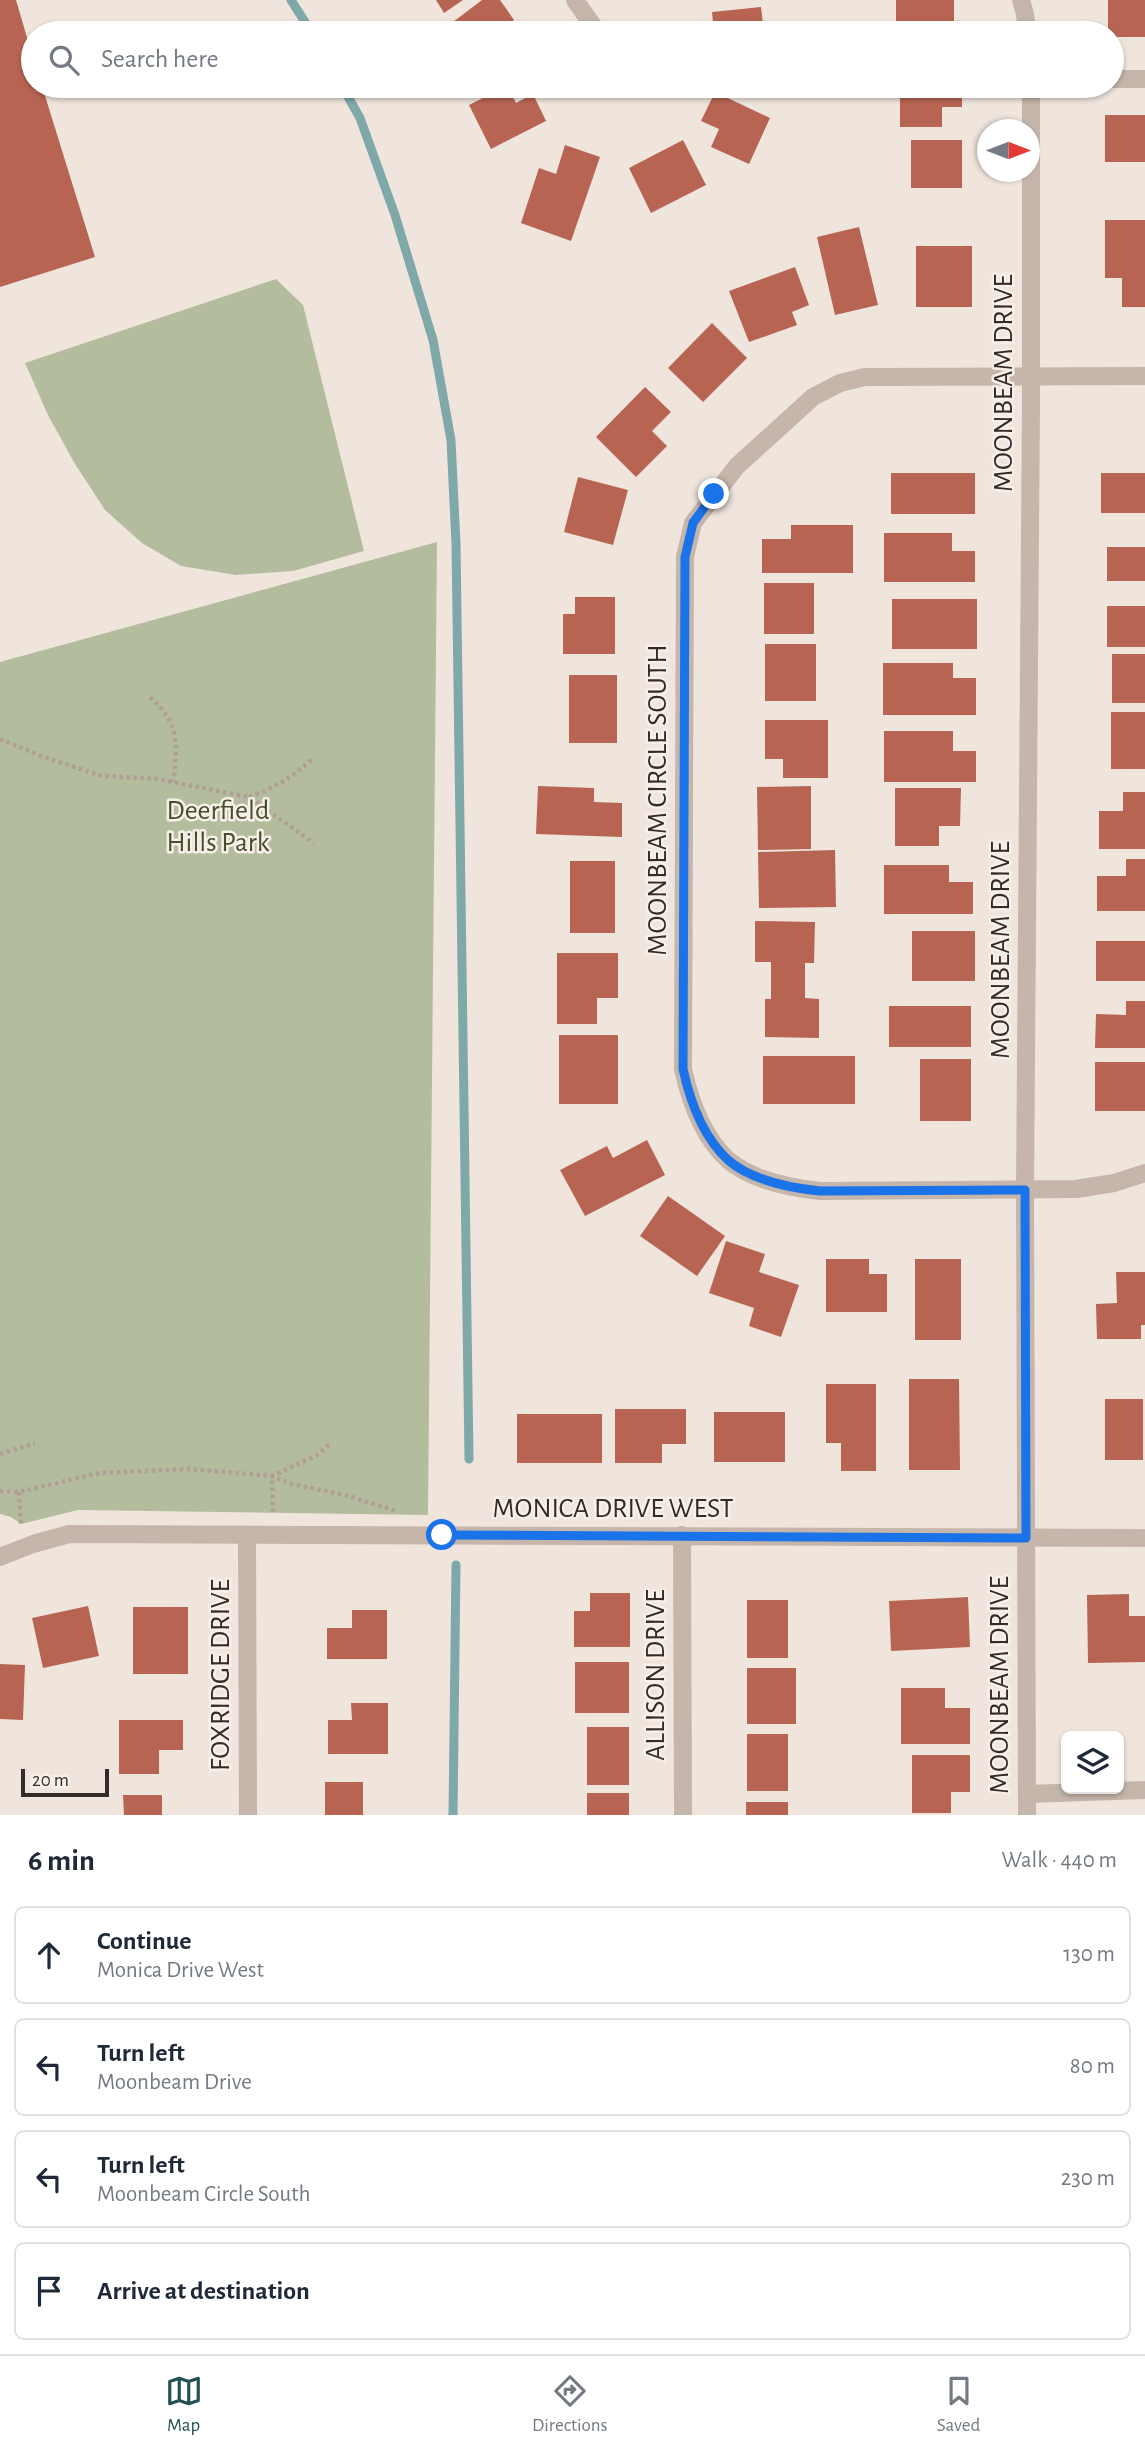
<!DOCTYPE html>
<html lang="en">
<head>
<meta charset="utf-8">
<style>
	:root { --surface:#fff; --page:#f6f6f7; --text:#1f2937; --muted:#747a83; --line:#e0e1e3; --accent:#235050 }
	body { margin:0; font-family:"Alegreya Sans",sans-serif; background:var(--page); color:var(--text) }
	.controls { position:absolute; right:21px; bottom:21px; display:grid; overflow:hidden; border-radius:10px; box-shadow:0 2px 5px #0004 }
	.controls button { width:63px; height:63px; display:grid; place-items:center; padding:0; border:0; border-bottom:2px solid var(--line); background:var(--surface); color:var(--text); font:35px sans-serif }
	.compass { position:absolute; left:977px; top:119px; width:63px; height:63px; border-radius:50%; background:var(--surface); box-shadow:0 2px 5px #0004; rotate:90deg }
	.scale { position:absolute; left:21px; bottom:18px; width:88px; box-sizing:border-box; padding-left:7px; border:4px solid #342b29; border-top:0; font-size:19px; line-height:24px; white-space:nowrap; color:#342b29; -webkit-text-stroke:5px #f7efe8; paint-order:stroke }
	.stop { position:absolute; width:21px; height:21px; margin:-16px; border:5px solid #1a73e8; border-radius:50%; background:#fff }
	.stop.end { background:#1a73e8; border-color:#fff; box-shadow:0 2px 7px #0008 }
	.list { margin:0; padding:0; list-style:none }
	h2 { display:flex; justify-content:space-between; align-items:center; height:91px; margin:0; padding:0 28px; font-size:30px }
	h2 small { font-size:23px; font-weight:400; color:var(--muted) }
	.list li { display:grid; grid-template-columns:46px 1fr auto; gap:21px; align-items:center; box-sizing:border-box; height:98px; margin:0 14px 14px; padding:0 14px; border:2px solid var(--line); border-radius:10px }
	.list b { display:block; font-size:26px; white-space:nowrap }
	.list p { margin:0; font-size:23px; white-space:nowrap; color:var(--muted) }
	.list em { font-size:23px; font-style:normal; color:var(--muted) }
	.icon { flex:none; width:38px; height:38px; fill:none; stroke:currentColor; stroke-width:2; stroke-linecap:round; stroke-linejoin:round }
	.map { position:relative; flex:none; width:1145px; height:1815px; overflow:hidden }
	.search { position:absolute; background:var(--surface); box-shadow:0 2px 5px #0004; left:21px; right:21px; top:21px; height:77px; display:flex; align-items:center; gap:18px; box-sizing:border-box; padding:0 24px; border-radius:38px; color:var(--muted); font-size:26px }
	.sheet { height:539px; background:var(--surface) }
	nav { display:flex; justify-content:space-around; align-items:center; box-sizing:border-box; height:98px; border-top:2px solid var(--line); background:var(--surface); font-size:19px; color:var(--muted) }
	nav a { display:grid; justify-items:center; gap:4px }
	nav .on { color:var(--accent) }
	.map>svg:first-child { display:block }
</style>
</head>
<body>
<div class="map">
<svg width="1145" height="1815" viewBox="0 0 1145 1815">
	<rect width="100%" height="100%" fill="#efe5dd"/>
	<!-- green -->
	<g fill="#b4bc9e">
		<path d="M276,279L303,305L364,551L293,571L236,575L181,566L142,543L105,510L75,464L48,415L25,363Z"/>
		<path d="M437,542L428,1515L78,1510L21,1524L11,1517L0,1514V662Z"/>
	</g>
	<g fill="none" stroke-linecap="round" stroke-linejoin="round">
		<!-- stream -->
		<g stroke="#7fa9a8" stroke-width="9">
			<path d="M291,0L312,33"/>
			<path d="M342,86L360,118L395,215L433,340L451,440L456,544L469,1459"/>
			<path d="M453,1815L456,1565"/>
		</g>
	</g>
	<!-- building -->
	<g fill="#b76552">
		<path d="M0,0H16L33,58V86H42L95,257L0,287Z"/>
		<path d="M436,0H463L444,13Z"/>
		<path d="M482,0H500L514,20L505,27L510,33H461L453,22Z"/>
		<rect x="896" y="0" width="58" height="33"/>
		<path d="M1108,0H1145V37H1112V33H1108Z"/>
		<path d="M761,7L764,33H714L712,12Z"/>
		<path d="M507,86L516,103L533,94L546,121L491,149L469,105Z"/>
		<path d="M900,86H962V107H942V127H900Z"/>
		<path d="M715,92L770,118L749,164L711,147L719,129L701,121Z"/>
		<rect x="1105" y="115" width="40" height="47"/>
		<path d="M683,140L706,185L651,213L629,168Z"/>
		<rect x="911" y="140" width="51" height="48"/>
		<path d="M565,145L600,157L571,241L521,223L539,168L556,174Z"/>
		<path d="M1105,220H1145V307H1122V278H1105Z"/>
		<path d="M859,227L878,305L835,315L817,237Z"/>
		<rect x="916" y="246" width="56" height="61"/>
		<path d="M795,267L809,305L792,312L797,325L749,342L729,291Z"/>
		<path d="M712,323L747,358L703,402L668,368Z"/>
		<path d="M645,387L671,412L652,431L667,446L636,477L596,437Z"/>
		<rect x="891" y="473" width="84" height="41"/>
		<rect x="1101" y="473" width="44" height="40"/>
		<path d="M578,477L628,490L613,545L564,532Z"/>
		<path d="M791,525H853V573H762V539H791Z"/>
		<path d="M884,533H952V551H975V582H884Z"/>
		<rect x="1107" y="547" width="38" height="34"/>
		<rect x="764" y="583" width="50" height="51"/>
		<path d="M575,597H615V654H563V614H575Z"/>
		<rect x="892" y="599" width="85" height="50"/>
		<rect x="1107" y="606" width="38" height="41"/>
		<rect x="765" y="644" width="51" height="57"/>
		<rect x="1112" y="654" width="33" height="49"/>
		<path d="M883,663H953V678H976V715H883Z"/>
		<rect x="569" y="675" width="48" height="68"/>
		<rect x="1111" y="712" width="34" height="57"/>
		<path d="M765,720H828V778H783V759H765Z"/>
		<path d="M884,731H953V751H976V782H884Z"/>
		<path d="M538,786L594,788V802L622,803V837L536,834Z"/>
		<path d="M811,786V849L758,850L757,787Z"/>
		<path d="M895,788H961L960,826H939V846H895Z"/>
		<path d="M1123,792H1145V849H1099V811H1123Z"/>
		<path d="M835,850L836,907L759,908L758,852Z"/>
		<path d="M1126,859H1145V911H1097V876H1126Z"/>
		<rect x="570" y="861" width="45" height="72"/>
		<path d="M884,865H949V882H973V914H884Z"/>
		<path d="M755,921L815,922L814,963H805V998L819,999V1038L765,1037V999H771V962H755Z"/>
		<rect x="912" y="931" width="63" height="50"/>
		<rect x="1096" y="941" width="49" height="40"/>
		<path d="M557,953H618V998H597V1024H557Z"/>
		<path d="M1126,1001H1145V1048H1095L1096,1014L1126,1015Z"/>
		<rect x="889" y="1006" width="82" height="41"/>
		<rect x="559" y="1035" width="59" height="69"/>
		<rect x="763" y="1056" width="92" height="48"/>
		<rect x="920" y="1059" width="51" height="62"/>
		<rect x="1095" y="1062" width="50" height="49"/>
		<path d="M647,1140L665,1175L585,1216L560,1170L607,1146L613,1158Z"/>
		<path d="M668,1196L725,1236L697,1276L640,1236Z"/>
		<path d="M726,1241L765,1254L759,1272L799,1285L781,1337L749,1326L754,1308L709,1293Z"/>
		<path d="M826,1259H869V1274H887V1312H826Z"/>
		<rect x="915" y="1259" width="46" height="81"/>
		<path d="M1116,1272H1145V1325H1141V1339H1097L1096,1304L1117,1303Z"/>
		<path d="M909,1379H959L960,1470H909Z"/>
		<path d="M826,1384H876V1471H841V1443H826Z"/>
		<rect x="1105" y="1399" width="38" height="61"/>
		<path d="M615,1409H686V1444H662V1463H615Z"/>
		<rect x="714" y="1412" width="71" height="50"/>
		<rect x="517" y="1414" width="85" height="49"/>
		<path d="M590,1593H630V1647H574V1611H590Z"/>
		<path d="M1129,1594V1616H1145V1662L1088,1663L1087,1595Z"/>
		<path d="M968,1597L970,1647L891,1651L889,1601Z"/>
		<rect x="747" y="1600" width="41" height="58"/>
		<path d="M88,1606L99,1656L43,1668L32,1618Z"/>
		<rect x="133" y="1607" width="55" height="67"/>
		<path d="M352,1610H387V1659H327V1628H352Z"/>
		<rect x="575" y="1662" width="54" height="51"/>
		<path d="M0,1664L25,1665L23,1720L0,1719Z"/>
		<rect x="747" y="1668" width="49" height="56"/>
		<path d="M901,1688H945V1708H970V1744H901Z"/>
		<path d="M351,1703H388V1754H328V1720H352Z"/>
		<path d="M119,1720H183V1750H159V1774H119Z"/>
		<rect x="587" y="1727" width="42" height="58"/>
		<rect x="747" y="1734" width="41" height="57"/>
		<path d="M912,1755H970V1792H951V1813H912Z"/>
		<rect x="325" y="1782" width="38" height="33"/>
		<rect x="587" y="1793" width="42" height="22"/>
		<path d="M123,1795H162V1815H124Z"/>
		<rect x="746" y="1802" width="42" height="13"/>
	</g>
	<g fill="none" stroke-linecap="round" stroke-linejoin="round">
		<!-- path -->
		<g stroke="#b19f94" stroke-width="4.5" stroke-dasharray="3.5 3.5" stroke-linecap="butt">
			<path d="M150,697C180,724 178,744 173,782"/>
			<path d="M0,739L41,756L102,776L158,779L248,797L314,843"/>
			<path d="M249,797C275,788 293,777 313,758"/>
			<path d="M0,1454L35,1443"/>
			<path d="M0,1491L19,1492L99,1473L189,1469L272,1476L292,1484L345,1495L397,1511"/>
			<path d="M19,1492L21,1526"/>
			<path d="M273,1512L272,1476L317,1455L331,1443"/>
		</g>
		<!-- minor -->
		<g stroke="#c5b5aa" stroke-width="18">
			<path d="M575,0L598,33"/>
			<path d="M1021,0L1025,14L1027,33"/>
			<path d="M1112,79H1145"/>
			<path d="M1145,376L865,377L840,383L813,397L737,466L693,523L685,557L683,1069C690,1101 703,1137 728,1160C752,1180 791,1188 820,1191L1076,1189L1114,1183L1145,1173"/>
			<path d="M247,1535L248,1815"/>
			<path d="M682,1535L683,1815"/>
			<path d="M0,1557L33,1544L69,1534L1145,1538"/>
			<path d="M1027,1794L1145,1790"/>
			<path d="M1027,1815L1025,1190L1031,403V86"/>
		</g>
	</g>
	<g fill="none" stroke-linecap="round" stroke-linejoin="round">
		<!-- route -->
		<path stroke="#1a73e8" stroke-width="9" d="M442,1535L1026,1538L1025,1190L820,1191C791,1188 751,1180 728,1160C703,1137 690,1101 683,1069L685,557L693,523L714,494"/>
	</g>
	<g text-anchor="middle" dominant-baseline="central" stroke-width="5" stroke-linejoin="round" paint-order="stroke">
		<!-- street labels -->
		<g font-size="28" fill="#342b29" stroke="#f7efe8">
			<text transform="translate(1004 383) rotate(-90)">MOONBEAM DRIVE</text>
			<text transform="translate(658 800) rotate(-90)">MOONBEAM CIRCLE SOUTH</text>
			<text transform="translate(1001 950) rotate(-90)">MOONBEAM DRIVE</text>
			<text x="613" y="1509">MONICA DRIVE WEST</text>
			<text transform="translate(221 1675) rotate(-90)">FOXRIDGE DRIVE</text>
			<text transform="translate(656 1675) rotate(-90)">ALLISON DRIVE</text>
			<text transform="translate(1000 1685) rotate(-90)">MOONBEAM DRIVE</text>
		</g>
		<!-- park labels -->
		<g font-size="28" fill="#454f2f" stroke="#f7efe8">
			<text x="218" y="811">Deerfield<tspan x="218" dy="32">Hills Park</tspan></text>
		</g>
	</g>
</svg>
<div class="controls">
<button><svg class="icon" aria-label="layers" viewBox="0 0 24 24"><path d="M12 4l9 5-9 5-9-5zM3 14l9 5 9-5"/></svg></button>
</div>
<svg class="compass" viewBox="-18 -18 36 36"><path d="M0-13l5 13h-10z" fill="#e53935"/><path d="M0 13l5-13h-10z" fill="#747a83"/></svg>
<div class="scale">20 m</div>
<div class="stop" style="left:442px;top:1535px"></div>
<div class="stop end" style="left:714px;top:494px"></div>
<div class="search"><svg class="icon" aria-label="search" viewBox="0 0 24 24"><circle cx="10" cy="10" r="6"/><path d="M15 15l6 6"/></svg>Search here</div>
</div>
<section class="sheet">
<h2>6 min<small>Walk · 440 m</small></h2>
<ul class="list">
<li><svg class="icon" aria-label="ahead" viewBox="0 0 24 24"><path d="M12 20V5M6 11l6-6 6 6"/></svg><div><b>Continue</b><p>Monica Drive West</p></div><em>130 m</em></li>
<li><svg class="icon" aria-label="left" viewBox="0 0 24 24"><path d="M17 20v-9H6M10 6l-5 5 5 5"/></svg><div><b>Turn left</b><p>Moonbeam Drive</p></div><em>80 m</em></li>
<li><svg class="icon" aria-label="left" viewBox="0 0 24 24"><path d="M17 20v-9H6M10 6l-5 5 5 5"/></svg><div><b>Turn left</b><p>Moonbeam Circle South</p></div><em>230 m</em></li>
<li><svg class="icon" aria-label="arrive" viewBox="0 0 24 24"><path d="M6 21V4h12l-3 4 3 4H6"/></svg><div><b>Arrive at destination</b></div></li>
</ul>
</section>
<nav>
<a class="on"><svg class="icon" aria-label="map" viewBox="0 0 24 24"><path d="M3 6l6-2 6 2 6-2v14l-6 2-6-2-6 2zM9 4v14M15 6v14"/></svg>Map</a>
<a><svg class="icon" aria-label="directions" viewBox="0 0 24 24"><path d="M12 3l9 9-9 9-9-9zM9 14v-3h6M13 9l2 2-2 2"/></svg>Directions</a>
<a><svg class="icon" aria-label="saved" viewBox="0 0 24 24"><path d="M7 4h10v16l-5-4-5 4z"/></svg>Saved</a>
</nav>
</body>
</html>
